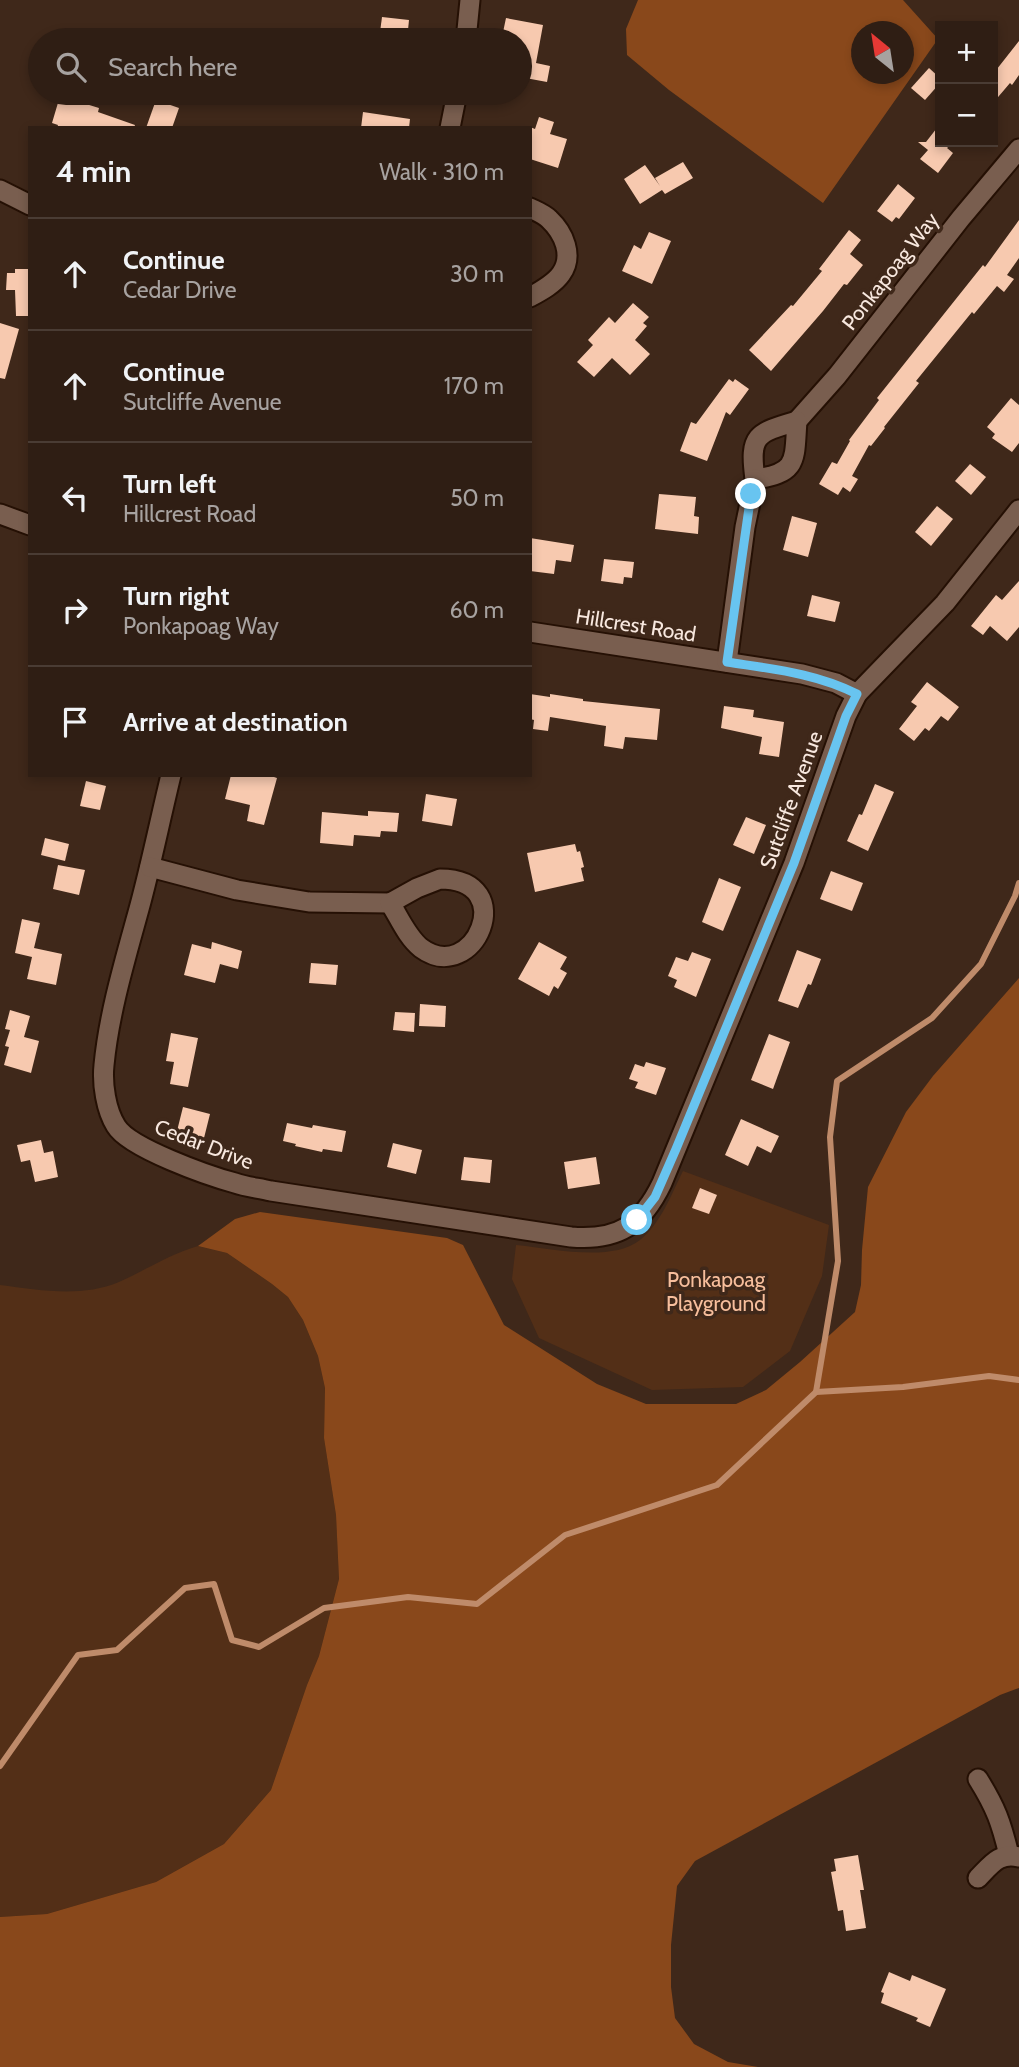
<!DOCTYPE html>
<html lang="en">
<head>
<meta charset="utf-8">
<style>
	:root { --surface:#2f1e14; --page:#3b2b22; --text:#f1f3f6; --muted:#a7a2a0; --line:#4a3c34 }
	body { margin:0; font-family:Cabin,sans-serif; background:var(--page); color:var(--text) }
	.controls { position:absolute; right:21px; top:21px; display:grid; overflow:hidden; border-radius:0px; box-shadow:0 4px 10px #0003 }
	.controls button { width:63px; height:63px; display:grid; place-items:center; padding:0; border:0; border-bottom:2px solid var(--line); background:var(--surface); color:var(--text); font:35px sans-serif }
	.compass { position:absolute; left:851px; top:21px; width:63px; height:63px; border-radius:50%; background:var(--surface); box-shadow:0 4px 10px #0003; rotate:330deg }
	.stop { position:absolute; width:21px; height:21px; margin:-16px; border:5px solid #68c4f0; border-radius:50%; background:#fff }
	.stop.end { background:#68c4f0; border-color:#fff; box-shadow:0 2px 7px #0008 }
	.list { margin:0; padding:0; list-style:none }
	h2 { display:flex; justify-content:space-between; align-items:center; height:91px; margin:0; padding:0 28px; font-size:30px }
	h2 small { font-size:23px; font-weight:400; color:var(--muted) }
	.list li { display:grid; grid-template-columns:46px 1fr auto; gap:21px; align-items:center; box-sizing:border-box; height:112px; padding:0 28px; border-top:2px solid var(--line) }
	.list b { display:block; font-size:26px; white-space:nowrap }
	.list p { margin:0; font-size:23px; white-space:nowrap; color:var(--muted) }
	.list em { font-size:23px; font-style:normal; color:var(--muted) }
	.icon { flex:none; width:38px; height:38px; fill:none; stroke:currentColor; stroke-width:2; stroke-linecap:round; stroke-linejoin:round }
	.map { position:relative; flex:none; width:1019px; height:2067px; overflow:hidden }
	.search { position:absolute; background:var(--surface); box-shadow:0 4px 10px #0003; left:28px; top:28px; width:504px; height:77px; display:flex; align-items:center; gap:18px; box-sizing:border-box; padding:0 24px; border-radius:38px; color:var(--muted); font-size:26px }
	.panel { position:absolute; background:var(--surface); box-shadow:0 4px 10px #0003; left:28px; top:126px; width:504px; height:651px; border-radius:0px }
	.map>svg:first-child { display:block }
</style>
</head>
<body>
<div class="map">
<svg width="1019" height="2067" viewBox="0 0 1019 2067">
	<rect width="100%" height="100%" fill="#3f281a"/>
	<!-- green -->
	<g fill="#532f17">
		<path d="M683,1171L829,1225L822,1276L790,1351L743,1387L652,1390L539,1338L512,1279L516,1245C550,1248 611,1263 640,1240C661,1223 671,1195 683,1171Z"/>
		<path d="M198,1246L227,1253L272,1284L288,1297L303,1320L318,1356L325,1388L324,1438L336,1515L339,1579L319,1656L307,1685L271,1790L224,1844L156,1882L47,1914L0,1917V1285C39,1290 81,1298 119,1282C146,1270 170,1254 198,1246Z"/>
	</g>
	<!-- forest -->
	<g fill="#89481b" fill-rule="evenodd">
		<path d="M638,0H903L938,39L823,203L669,90L627,55L626,29ZM862,32H904V74H862Z"/>
		<path d="M1019,978V1688L1000,1695L695,1861L677,1886L671,1945V1987L675,2018L694,2044L728,2062L758,2067H0V1917L47,1914L156,1882L224,1844L271,1790L307,1685L319,1656L339,1579L336,1515L324,1438L325,1388L318,1356L303,1320L288,1297L272,1284L227,1253L198,1246L235,1219L260,1212L447,1238L463,1245L504,1325L597,1384L646,1404H736L766,1390L800,1362L855,1312L861,1285L862,1250L868,1187L906,1112L933,1076Z"/>
	</g>
	<g fill="none" stroke-linecap="round" stroke-linejoin="round">
		<!-- stream -->
		<g stroke="#bf8b6a" stroke-width="6">
			<path d="M816,1392L903,1387L989,1376L1019,1380"/>
			<path d="M0,1766L78,1655L117,1650L185,1588L214,1584L232,1640L259,1647L324,1608L408,1597L477,1604L565,1535L717,1485L816,1392L838,1261L830,1137L837,1081L932,1018L981,964L1015,896L1019,883"/>
		</g>
	</g>
	<!-- building -->
	<g fill="#f7c9af">
		<path d="M382,17L409,20L407,40H379Z"/>
		<path d="M506,18L543,25L536,63L550,66L547,82L520,77V40L502,37Z"/>
		<path d="M1019,41V75L1012,85L1010,83L993,103V74Z"/>
		<path d="M929,68L940,78V83L925,100L911,88Z"/>
		<path d="M60,96L99,108L98,112L135,125L134,128H57L58,125L52,123Z"/>
		<path d="M156,100L179,108L172,128H146Z"/>
		<path d="M363,112L410,119L409,128H361Z"/>
		<path d="M539,117L554,122L550,134L567,139L558,168L530,159V127L535,129Z"/>
		<path d="M940,124V142H953L947,148L953,153L938,173L920,159L928,150L918,142H926Z"/>
		<path d="M683,162L693,178L665,194L662,190L640,204L624,179L645,165L660,186L655,178Z"/>
		<path d="M898,184L915,198L899,219L896,217L892,222L877,211Z"/>
		<path d="M1019,220V258L1007,275L1014,279L1004,292L997,286L974,314L972,312L916,381L919,383L884,427L885,428L871,446L869,445L852,476L858,479L850,492L843,487L838,495L819,484L832,462L837,464L850,441L849,440L879,400L877,398L983,265L985,267Z"/>
		<path d="M849,230L861,240L850,254L863,265L847,285L844,284L823,311L771,371L749,350L791,305L793,306L822,271L819,269Z"/>
		<path d="M649,232L671,241L652,284L622,271L634,245L641,249Z"/>
		<path d="M15,269H30V316H16L15,290H6L7,273H15Z"/>
		<path d="M633,303L649,317L643,323L647,326L635,340L650,354L630,375L612,358L594,377L577,362L593,345L588,340L609,317L615,323Z"/>
		<path d="M0,323L19,329L5,379L0,378Z"/>
		<path d="M729,379L733,382L735,379L749,389L730,415L726,412L707,461L680,451L691,422L696,424Z"/>
		<path d="M1011,398L1019,405V443L1012,452L992,438L995,434L987,427Z"/>
		<path d="M970,464L986,477L971,495L955,481Z"/>
		<path d="M659,494L696,497L694,516L699,517L698,534L655,529Z"/>
		<path d="M937,506L953,519L931,546L915,532Z"/>
		<path d="M792,516L817,523L808,557L783,550Z"/>
		<path d="M530,538L574,545L571,562L556,560L554,574L530,571Z"/>
		<path d="M604,559L634,562L632,578L624,577L623,584L601,581Z"/>
		<path d="M1019,581V627L1007,641L990,626L983,635L971,626L996,595L1002,600Z"/>
		<path d="M812,595L840,602L835,622L807,616Z"/>
		<path d="M927,682L959,707L948,721L941,716L929,731L925,728L914,741L899,729L917,706L911,702Z"/>
		<path d="M530,694L550,697V694L583,699V701L660,709L657,740L625,737L623,749L604,746L606,726L550,717L548,731L533,729L534,720L530,719Z"/>
		<path d="M724,706L754,710L753,717L784,722L779,757L759,754L762,737L721,728Z"/>
		<path d="M231,775H268L277,778L264,825L247,821L250,805L225,799Z"/>
		<path d="M86,781L106,786L100,810L80,806Z"/>
		<path d="M875,784L894,792L868,851L847,841L859,814L862,815Z"/>
		<path d="M426,794L457,799L452,826L422,821Z"/>
		<path d="M368,811L399,813L397,832L381,831L380,837L354,835L353,846L320,843L322,812L368,816Z"/>
		<path d="M746,817L766,825L754,854L733,845Z"/>
		<path d="M45,838L69,844L65,861L41,855Z"/>
		<path d="M575,844L577,852L580,851L584,867L581,868L584,881L535,892L527,853Z"/>
		<path d="M58,865L85,870L79,895L53,889Z"/>
		<path d="M831,871L863,883L852,911L820,899Z"/>
		<path d="M719,878L741,887L723,931L702,922Z"/>
		<path d="M22,919L40,923L34,948L62,954L56,985L27,979L32,957L15,953Z"/>
		<path d="M212,942L242,951L238,969L220,964L215,983L184,975L192,944L211,949Z"/>
		<path d="M539,942L567,957L560,969L567,973L558,989L554,986L549,996L518,979Z"/>
		<path d="M797,950L821,959L811,985L808,984L798,1008L778,1001Z"/>
		<path d="M692,952L711,959L696,997L674,987L677,980L668,976L676,957L688,961Z"/>
		<path d="M311,963L338,965L336,985L309,983Z"/>
		<path d="M420,1004L446,1006L445,1027L419,1026Z"/>
		<path d="M10,1010L30,1016L24,1037L39,1041L31,1073L4,1065L9,1047L5,1046L10,1030L5,1029Z"/>
		<path d="M395,1012L415,1013L414,1032L393,1030Z"/>
		<path d="M171,1033L198,1038L188,1087L170,1084L174,1062L166,1061Z"/>
		<path d="M769,1034L790,1042L773,1089L751,1080Z"/>
		<path d="M646,1062L666,1068L656,1095L635,1088L638,1082L629,1079L635,1064L644,1067Z"/>
		<path d="M183,1107L210,1114L204,1138L177,1131Z"/>
		<path d="M741,1119L779,1136L771,1153L757,1146L748,1166L725,1155Z"/>
		<path d="M287,1123L312,1128L313,1125L346,1131L342,1152L323,1149L322,1152L295,1146L296,1144L283,1141Z"/>
		<path d="M41,1140L44,1153L53,1151L58,1177L35,1182L30,1160L21,1162L17,1145Z"/>
		<path d="M393,1143L422,1150L416,1174L387,1167Z"/>
		<path d="M464,1157L492,1160L490,1183L461,1180Z"/>
		<path d="M596,1157L600,1184L568,1189L564,1162Z"/>
		<path d="M700,1188L717,1195L709,1214L692,1208Z"/>
		<path d="M858,1855L864,1890H860L866,1928L846,1931L843,1910L838,1911L831,1872L836,1871L834,1859Z"/>
		<path d="M889,1972L910,1981L912,1975L946,1989L930,2027L916,2021L918,2018L881,2003L884,1993L881,1992Z"/>
	</g>
	<g fill="none" stroke-linecap="round" stroke-linejoin="round">
		<!-- minor casing -->
		<g stroke="#251004" stroke-width="23">
			<g id="minor">
				<path d="M466,40L470,0"/>
				<path d="M450,128L457,93"/>
				<path d="M0,190L30,205"/>
				<path d="M530,208C536,211 544,214 549,219C564,233 574,256 561,274C554,284 541,291 530,297"/>
				<path d="M797,421L837,376L961,218L1019,149"/>
				<path d="M797,421C794,460 799,473 755,479C749,435 756,433 797,421Z"/>
				<path d="M0,514L30,525"/>
				<path d="M530,632L802,674L836,683L857,694"/>
				<path d="M727,662L745,527L755,479"/>
				<path d="M171,775C160,820 151,865 139,909C125,960 109,1013 104,1065C102,1084 106,1110 116,1126C129,1148 209,1176 235,1183C246,1187 259,1188 271,1191L571,1237C618,1241 642,1225 662,1183L794,863L846,716L857,694L945,603L1019,510"/>
				<path d="M150,867L237,890L309,902L390,903"/>
				<path d="M440,879C521,879 474,987 421,948C407,937 399,917 390,903L417,888Z"/>
				<path d="M978,1779C996,1808 1001,1822 1009,1855"/>
				<path d="M978,1878C991,1865 999,1852 1019,1857"/>
			</g>
		</g>
		<!-- minor -->
		<use href="#minor" stroke="#795e4f" stroke-width="19"/>
	</g>
	<g fill="none" stroke-linecap="round" stroke-linejoin="round">
		<!-- route -->
		<path stroke="#68c4f0" stroke-width="9" d="M637,1220L655,1197L676,1149L794,863L846,716L857,694C816,673 772,669 727,662L751,494"/>
	</g>
	<g text-anchor="middle" dominant-baseline="central" stroke-width="7" stroke-linejoin="round" paint-order="stroke">
		<!-- street labels -->
		<g font-size="21" fill="#f8e8df" stroke="#3f281a">
			<text transform="translate(890 271) rotate(-52)">Ponkapoag Way</text>
			<text transform="translate(636 625) rotate(9)">Hillcrest Road</text>
			<text transform="translate(791 800) rotate(-70)">Sutcliffe Avenue</text>
			<text transform="translate(204 1144) rotate(21)">Cedar Drive</text>
		</g>
		<!-- park labels -->
		<g font-size="21" fill="#f7be9c" stroke="#3f281a">
			<text x="716" y="1279">Ponkapoag<tspan x="716" dy="24">Playground</tspan></text>
		</g>
	</g>
</svg>
<div class="controls">
<button>+</button>
<button>−</button>
</div>
<svg class="compass" viewBox="-18 -18 36 36"><path d="M0-13l5 13h-10z" fill="#e53935"/><path d="M0 13l5-13h-10z" fill="#a7a2a0"/></svg>
<div class="stop" style="left:637px;top:1220px"></div>
<div class="stop end" style="left:751px;top:494px"></div>
<div class="search"><svg class="icon" aria-label="search" viewBox="0 0 24 24"><circle cx="10" cy="10" r="6"/><path d="M15 15l6 6"/></svg>Search here</div>
<section class="panel">
<h2>4 min<small>Walk · 310 m</small></h2>
<ul class="list">
<li><svg class="icon" aria-label="ahead" viewBox="0 0 24 24"><path d="M12 20V5M6 11l6-6 6 6"/></svg><div><b>Continue</b><p>Cedar Drive</p></div><em>30 m</em></li>
<li><svg class="icon" aria-label="ahead" viewBox="0 0 24 24"><path d="M12 20V5M6 11l6-6 6 6"/></svg><div><b>Continue</b><p>Sutcliffe Avenue</p></div><em>170 m</em></li>
<li><svg class="icon" aria-label="left" viewBox="0 0 24 24"><path d="M17 20v-9H6M10 6l-5 5 5 5"/></svg><div><b>Turn left</b><p>Hillcrest Road</p></div><em>50 m</em></li>
<li><svg class="icon" aria-label="right" viewBox="0 0 24 24"><path d="M7 20v-9h11M14 6l5 5-5 5"/></svg><div><b>Turn right</b><p>Ponkapoag Way</p></div><em>60 m</em></li>
<li><svg class="icon" aria-label="arrive" viewBox="0 0 24 24"><path d="M6 21V4h12l-3 4 3 4H6"/></svg><div><b>Arrive at destination</b></div></li>
</ul>
</section>
</div>
</body>
</html>
